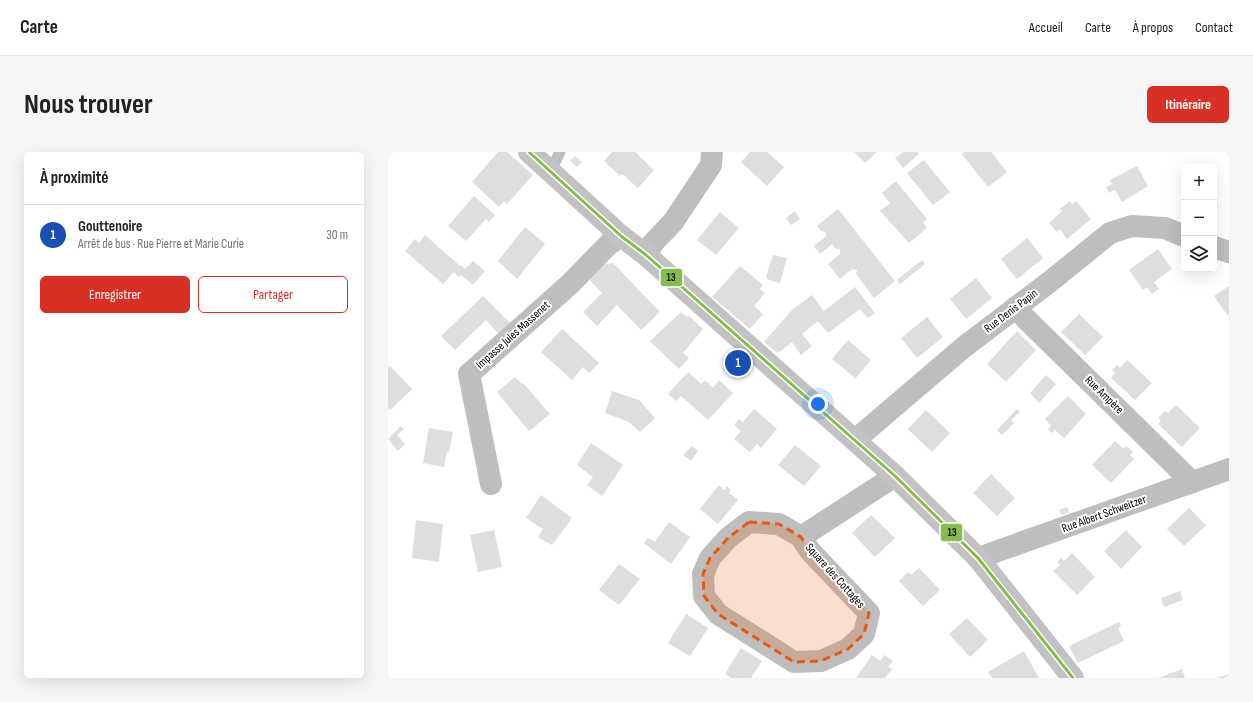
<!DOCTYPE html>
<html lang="fr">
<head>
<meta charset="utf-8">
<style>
	:root { --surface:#fff; --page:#f6f6f6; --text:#222; --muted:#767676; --line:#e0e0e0; --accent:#d93025 }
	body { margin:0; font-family:"Sofia Sans Condensed",sans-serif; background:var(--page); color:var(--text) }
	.controls { position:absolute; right:12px; top:12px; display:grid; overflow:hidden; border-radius:6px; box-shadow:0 4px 16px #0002 }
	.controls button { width:36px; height:36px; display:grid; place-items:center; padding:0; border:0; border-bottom:1px solid var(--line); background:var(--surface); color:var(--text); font:20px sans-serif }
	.you { position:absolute; left:430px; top:252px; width:14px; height:14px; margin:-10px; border:3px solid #fff; border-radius:50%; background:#1a73e8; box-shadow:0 0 0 6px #1a73e833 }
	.badge { display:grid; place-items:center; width:26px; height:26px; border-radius:50%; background:var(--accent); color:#fff; font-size:13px; font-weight:700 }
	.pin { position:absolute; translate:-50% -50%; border:2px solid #fff; box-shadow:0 1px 4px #0006 }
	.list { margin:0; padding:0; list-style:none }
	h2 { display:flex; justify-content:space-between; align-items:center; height:52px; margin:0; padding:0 16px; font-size:17px }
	h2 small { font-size:13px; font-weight:400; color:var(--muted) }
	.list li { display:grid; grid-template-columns:26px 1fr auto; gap:12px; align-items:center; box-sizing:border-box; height:60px; padding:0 16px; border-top:1px solid var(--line) }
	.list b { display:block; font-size:15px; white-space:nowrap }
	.list p { margin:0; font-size:13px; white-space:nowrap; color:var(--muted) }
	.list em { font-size:13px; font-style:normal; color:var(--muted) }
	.actions { display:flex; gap:8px; padding:12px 16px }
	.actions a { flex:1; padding:9px 0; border:1px solid var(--accent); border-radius:6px; text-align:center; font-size:14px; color:var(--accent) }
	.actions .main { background:var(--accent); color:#fff }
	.icon { flex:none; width:22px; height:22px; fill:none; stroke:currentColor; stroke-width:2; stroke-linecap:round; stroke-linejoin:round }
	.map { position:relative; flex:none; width:841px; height:526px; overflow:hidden; border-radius:6px }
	header { display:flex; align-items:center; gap:24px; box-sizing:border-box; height:56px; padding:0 20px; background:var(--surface); border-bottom:1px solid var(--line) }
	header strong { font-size:19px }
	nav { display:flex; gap:22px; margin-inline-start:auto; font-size:14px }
	.intro { display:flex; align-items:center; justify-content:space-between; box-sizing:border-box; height:96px; padding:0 24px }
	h1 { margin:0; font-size:28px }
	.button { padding:10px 18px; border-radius:6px; background:var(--accent); color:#fff; font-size:14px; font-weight:700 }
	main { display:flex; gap:24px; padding:0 24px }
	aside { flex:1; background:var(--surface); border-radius:6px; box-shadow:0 4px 16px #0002 }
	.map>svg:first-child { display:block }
</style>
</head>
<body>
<header>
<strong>Carte</strong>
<nav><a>Accueil</a><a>Carte</a><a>À propos</a><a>Contact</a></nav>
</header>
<div class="intro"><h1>Nous trouver</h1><a class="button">Itinéraire</a></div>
<main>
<aside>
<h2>À proximité<small></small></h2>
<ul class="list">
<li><span class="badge" style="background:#1a4fb4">1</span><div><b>Gouttenoire</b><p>Arrêt de bus · Rue Pierre et Marie Curie</p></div><em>30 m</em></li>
</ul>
<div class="actions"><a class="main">Enregistrer</a><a>Partager</a></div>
</aside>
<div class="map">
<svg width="841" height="526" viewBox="0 0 841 526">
	<rect width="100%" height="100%" fill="#fff"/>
	<!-- building -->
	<g fill="#dedede">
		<path d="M110,0H119L145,23L119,52L116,49L111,55L84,30Z"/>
		<path d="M224,0H247L266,18L250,36L234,22L232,24L216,9Z"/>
		<path d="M362,0H379L396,15L379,34L353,10Z"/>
		<path d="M466,0H489L477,11Z"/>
		<path d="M515,0H529L531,2L515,16L507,6Z"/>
		<path d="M576,0H603L619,20L600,35L574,2Z"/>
		<path d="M187,4L194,10L189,15L182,9Z"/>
		<path d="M536,8L562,40L545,53L519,21Z"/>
		<path d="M749,14L760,34L734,50L727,38L721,41L718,35L724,32L722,28Z"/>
		<path d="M508,29L539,67L535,70L539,76L521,91L492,59L502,51L494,41Z"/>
		<path d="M86,44L107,63L101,70L98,67L78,89L60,74Z"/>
		<path d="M826,44L830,55L826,56Z"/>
		<path d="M682,49L684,52L688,49L703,67L679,87L672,77L669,80L661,71L674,59L672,57Z"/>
		<path d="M450,57L507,129L486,146L468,122L469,118L464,117L452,127L440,112L452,102V97H448L444,92L432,102L426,94L438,84V80L433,79L429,74Z"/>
		<path d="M407,59L412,67L403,73L398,66Z"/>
		<path d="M332,60L351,76L328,103L309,88Z"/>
		<path d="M137,75L157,92L129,127L110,109Z"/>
		<path d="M37,83L72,114L73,113L77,117L85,109L97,119L85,133L73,123L71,125L66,120L55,132L17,99L27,87L31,91Z"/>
		<path d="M639,86L655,106L629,127L613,107Z"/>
		<path d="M770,97L784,117L766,130L771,137L764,142L759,135L755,138L741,118Z"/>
		<path d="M385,103L399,106L392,131L381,128L378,125Z"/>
		<path d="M534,108L537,112L512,132L509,128Z"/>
		<path d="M222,111H225L272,160L253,178L229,153L209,174L195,160L214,141L198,124L210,115Z"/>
		<path d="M352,114L375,133L372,137L377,141L366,154L375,162L362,177L324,145Z"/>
		<path d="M588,126L604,146L578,167L562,147Z"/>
		<path d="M841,134V163L840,164L826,144Z"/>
		<path d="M467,135L487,161L480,166L472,157L440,181L430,169L414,182L424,194L413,203L404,190L390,201L376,190L404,158L424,143L436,159Z"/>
		<path d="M95,144L122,171L111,182L98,168L67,198L53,184Z"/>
		<path d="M293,160L299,165L300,163L315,177L295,201L301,206L291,217L262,189Z"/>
		<path d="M691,162L715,185L697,203L673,180Z"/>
		<path d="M539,165L555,185L529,206L513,186Z"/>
		<path d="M174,177L211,211L201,221L195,215L184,228L153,200Z"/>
		<path d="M629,179L648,198L618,230L599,212Z"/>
		<path d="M460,188L483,208L465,229L466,225L444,207Z"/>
		<path d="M739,208L764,231L747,248L723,226L727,221L724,218L729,213L732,216Z"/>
		<path d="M2,214L24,237L2,258L0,255V216Z"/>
		<path d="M300,220L313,232L317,228L325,236L331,228L345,241L320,268L293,244L288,249L280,242Z"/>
		<path d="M658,223L668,232L651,251L642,241Z"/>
		<path d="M127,225L134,232L135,231L162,262L141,279L109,240Z"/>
		<path d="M224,239L251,248L267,266L252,280L241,270L217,261Z"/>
		<path d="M680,244L698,262L676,286L667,278L664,281L660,277L663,274L657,267Z"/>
		<path d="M788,253L812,276L794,295L770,272L773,269L770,266L777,259L780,261Z"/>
		<path d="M366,257L389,277L373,296L369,292L362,300L346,287L353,279L346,273L351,267L355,270Z"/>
		<path d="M629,257L632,260L623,268L626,271L614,283L609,278Z"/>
		<path d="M538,258L562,281L544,300L520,277Z"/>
		<path d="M13,274L16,277L9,283L17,292L10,299L0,287Z"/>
		<path d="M41,276L65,280L61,300L59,299L56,315L35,311Z"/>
		<path d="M727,289L736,297L738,294L745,300L742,303L746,307L723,331L704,313Z"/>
		<path d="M203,291L235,313L214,344L199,333L205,325L189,313Z"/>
		<path d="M407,293L433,314L416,334L390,313Z"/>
		<path d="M304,294L310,299L303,309L295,303Z"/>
		<path d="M603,322L627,346L609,364L585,341Z"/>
		<path d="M331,333L336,338L339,334L343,338L341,341L350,348L330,372L312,357Z"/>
		<path d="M153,343L184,366L164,393L151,386V383L155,377L138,366Z"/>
		<path d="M679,355L681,360L674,363L671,358Z"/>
		<path d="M801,356L818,373L796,394L779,377Z"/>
		<path d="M483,363L507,386L487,405L464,381Z"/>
		<path d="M28,368L55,372L51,410L24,406Z"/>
		<path d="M281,370L302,385L283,412L256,391L260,386L267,390Z"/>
		<path d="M106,378L114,415L90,420L82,383Z"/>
		<path d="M738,378L754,395L733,417L716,399Z"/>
		<path d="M684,401L707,425L689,443L665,419L672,413L669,410L673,406L676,409Z"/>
		<path d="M231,412L252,427L231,453L211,438Z"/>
		<path d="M531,416L552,438L535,454L511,429L520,420L523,423Z"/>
		<path d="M792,439L795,448L776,455L773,446Z"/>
		<path d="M298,462L320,476L302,504L280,491Z"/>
		<path d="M579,466L600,488L582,505L561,482Z"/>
		<path d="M731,470L733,474L730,476L736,489L690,511L681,494Z"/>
		<path d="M353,496L374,509L363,526H343L337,522Z"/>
		<path d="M636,499L651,526H604L600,520Z"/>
		<path d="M484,503L492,509L496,503L505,509L500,515L504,517L497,526H468Z"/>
		<path d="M794,517L797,526H770Z"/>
		<path d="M841,522V526H829Z"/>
	</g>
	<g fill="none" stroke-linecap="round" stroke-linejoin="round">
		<!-- lane -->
		<path stroke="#bebebe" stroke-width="11" d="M162,20L172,0"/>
		<!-- street -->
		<g stroke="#bebebe" stroke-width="22">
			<path d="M826,95L841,100"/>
			<path d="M258,103L265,91L285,70L323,13L324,0"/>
			<path d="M627,156L804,330"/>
			<path d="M467,288L576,195L664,128L722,81L744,74L777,76L796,84"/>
			<path d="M103,332L81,222L182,132L221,92L233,84"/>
			<path d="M413,385L422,399L481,461L476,482L460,497L433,509L406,510L330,462L316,444L315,422L322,406L340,386L361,370L391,372L413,385L507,324"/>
			<path d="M590,406L841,317"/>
		</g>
		<!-- secondary -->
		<path stroke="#c2c2c2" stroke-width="22" d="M141,0L233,84L258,103L507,324L590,406L685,526"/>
		<!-- bus-1 casing -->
		<g stroke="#fff" stroke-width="6">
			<path id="bus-1" d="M141,0L233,84L258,103L507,324L590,406L685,526"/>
		</g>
		<!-- bus-1 -->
		<use href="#bus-1" stroke="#85be4c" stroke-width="3"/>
	</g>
	<!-- marked area -->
	<path fill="#e8590c" fill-opacity="0.2" stroke="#e8590c" stroke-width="3" stroke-dasharray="8 5" stroke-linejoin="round" d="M361,370L391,372L413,385L422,399L481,461L476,482L460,497L433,509L406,510L330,462L316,444L315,422L322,406L340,386Z"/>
	<g text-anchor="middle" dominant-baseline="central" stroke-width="4" stroke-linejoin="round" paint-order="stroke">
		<!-- street labels -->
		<g font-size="12" fill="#000" stroke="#fff">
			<text transform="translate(623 159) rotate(-37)">Rue Denis Papin</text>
			<text transform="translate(125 183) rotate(-42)">Impasse Jules Massenet</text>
			<text transform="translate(716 243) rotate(44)">Rue Ampère</text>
			<text transform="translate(716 362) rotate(-20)">Rue Albert Schweitzer</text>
			<text transform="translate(447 424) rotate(48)">Square des Cottages</text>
		</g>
	</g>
	<g stroke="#fff" stroke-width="1.5">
		<rect x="272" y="116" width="23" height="19" rx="4" fill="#85be4c"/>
		<rect x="552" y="371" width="23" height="19" rx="4" fill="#85be4c"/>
	</g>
	<g font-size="11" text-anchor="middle" font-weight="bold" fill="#111">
		<text x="283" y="129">13</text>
		<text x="564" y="384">13</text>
	</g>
</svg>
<div class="controls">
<button>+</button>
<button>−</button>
<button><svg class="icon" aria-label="layers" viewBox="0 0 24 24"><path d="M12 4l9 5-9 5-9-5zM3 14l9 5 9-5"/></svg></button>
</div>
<div class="you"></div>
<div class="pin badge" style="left:350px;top:211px;background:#1a4fb4">1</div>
</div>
</main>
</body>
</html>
